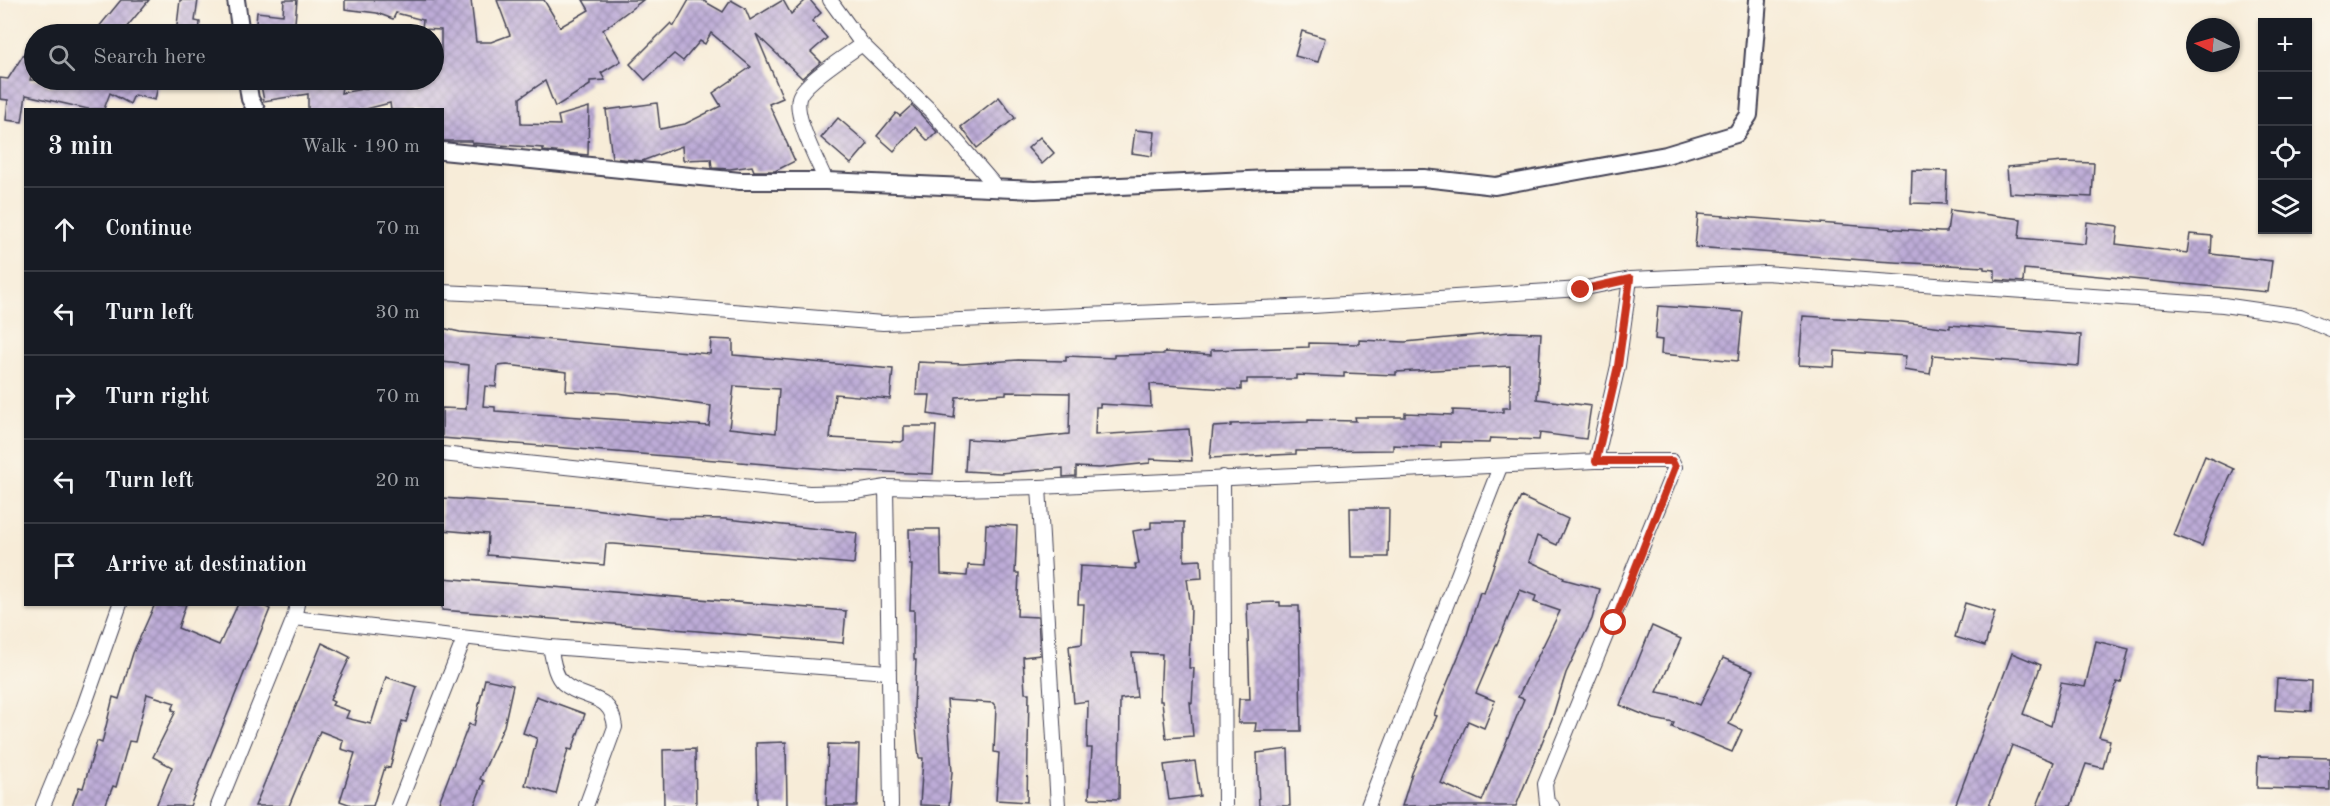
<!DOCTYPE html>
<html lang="en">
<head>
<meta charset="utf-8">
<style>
	:root { --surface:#171b24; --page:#20242c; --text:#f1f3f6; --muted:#9ea1a6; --line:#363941 }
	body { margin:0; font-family:"Old Standard TT",serif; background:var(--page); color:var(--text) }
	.controls { position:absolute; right:18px; top:18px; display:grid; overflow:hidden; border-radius:0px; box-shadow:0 2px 4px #0004 }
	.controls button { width:54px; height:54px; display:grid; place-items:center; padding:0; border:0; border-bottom:2px solid var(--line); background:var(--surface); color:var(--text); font:30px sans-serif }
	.compass { position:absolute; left:2186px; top:18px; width:54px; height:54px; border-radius:50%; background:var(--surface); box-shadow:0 2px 4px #0004; rotate:275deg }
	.stop { position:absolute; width:18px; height:18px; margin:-14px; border:4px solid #c8321e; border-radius:50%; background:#fff }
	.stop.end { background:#c8321e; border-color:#fff; box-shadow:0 2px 6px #0008 }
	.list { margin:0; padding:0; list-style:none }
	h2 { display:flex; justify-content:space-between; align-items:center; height:78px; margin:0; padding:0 24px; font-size:26px }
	h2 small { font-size:20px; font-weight:400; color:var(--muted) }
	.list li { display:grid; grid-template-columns:39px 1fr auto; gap:18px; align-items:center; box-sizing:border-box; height:84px; padding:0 24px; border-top:2px solid var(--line) }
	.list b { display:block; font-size:22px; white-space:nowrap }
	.list em { font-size:20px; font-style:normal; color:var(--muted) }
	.icon { flex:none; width:33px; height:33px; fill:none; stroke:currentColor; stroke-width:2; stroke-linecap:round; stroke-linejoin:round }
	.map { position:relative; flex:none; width:2330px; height:806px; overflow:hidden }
	.search { position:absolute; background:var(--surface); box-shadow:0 2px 4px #0004; left:24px; top:24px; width:420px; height:66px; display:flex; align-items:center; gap:15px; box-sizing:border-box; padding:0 21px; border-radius:33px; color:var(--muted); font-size:22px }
	.panel { position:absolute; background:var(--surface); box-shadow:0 2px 4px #0004; left:24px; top:108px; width:420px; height:498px; border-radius:0px }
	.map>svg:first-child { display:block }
</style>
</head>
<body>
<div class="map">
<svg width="2330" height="806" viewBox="0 0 2330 806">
	<defs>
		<pattern id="building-cross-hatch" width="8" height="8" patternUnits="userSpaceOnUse" patternTransform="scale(1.5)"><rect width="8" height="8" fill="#bdacd7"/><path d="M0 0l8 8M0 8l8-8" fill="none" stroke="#998cb0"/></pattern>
	</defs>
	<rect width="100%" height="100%" fill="#fbf7ec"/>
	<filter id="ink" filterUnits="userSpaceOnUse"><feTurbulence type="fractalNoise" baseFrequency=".0167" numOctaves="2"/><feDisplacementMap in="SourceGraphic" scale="12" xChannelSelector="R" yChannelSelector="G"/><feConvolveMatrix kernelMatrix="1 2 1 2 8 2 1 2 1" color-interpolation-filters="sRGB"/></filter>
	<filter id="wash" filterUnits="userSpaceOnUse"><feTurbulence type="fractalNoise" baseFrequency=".008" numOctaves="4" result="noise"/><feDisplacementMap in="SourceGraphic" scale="24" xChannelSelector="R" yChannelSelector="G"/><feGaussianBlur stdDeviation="1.35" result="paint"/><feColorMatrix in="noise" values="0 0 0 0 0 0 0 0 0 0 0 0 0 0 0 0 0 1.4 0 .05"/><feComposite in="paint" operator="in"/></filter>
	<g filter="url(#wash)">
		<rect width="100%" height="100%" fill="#f7ecd8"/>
		<g id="blocks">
			<!-- building -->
			<g fill="url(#building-cross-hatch)" fill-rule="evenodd">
				<path d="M121,0H149L121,34H93Z"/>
				<path d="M180,0H198L195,21L200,22L199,34H176Z"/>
				<path d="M284,0H297L294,34H255L257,12L283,15Z"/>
				<path d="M345,0H471L476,42H491L510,35L497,0H544L560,27L589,10L583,0H643L603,30L621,61L601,73L605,80L590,81V85L555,107L545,81L520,98L521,124L560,125L558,116L589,107L588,155L543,151V148L472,143V141H442V110H391L390,103L362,110H308V94L264,101L260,80H343L341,93L410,80H434V70L441,69V30L422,29L423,20L396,13L393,19L377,13L345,9Z"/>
				<path d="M689,0H702L723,12L731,0L745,8L750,20L783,0L791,14L806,0H810L821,13L812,21L827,38L811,52L821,62L802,78L756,34L783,98L769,104L795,161L775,171H754L752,166L730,169L712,168L711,159L683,160L682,146L642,161L612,158L606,110L657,103L660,129L685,124L721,106L713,93L751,67L711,33L705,44L700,41L683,61L674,54L645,80L630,64L671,23L674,26Z"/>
				<path d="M1302,31L1325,38L1318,62L1295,56Z"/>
				<path d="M34,38V65L30,80H41L51,87L57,80H159L155,100L134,95L130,104L110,93L104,109H88L26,95L22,122L6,120L8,100L0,99V78L8,79Z"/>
				<path d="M999,97L1015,118L977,148L961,127Z"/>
				<path d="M912,105L937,132L928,141L915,127L894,151L877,136L896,113L900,116Z"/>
				<path d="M838,118L868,144L851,164L821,138Z"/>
				<path d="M1135,130L1155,132L1152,156L1132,153Z"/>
				<path d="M1040,137L1054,153L1042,164L1028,148Z"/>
				<path d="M2063,162L2094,163L2092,197L2009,193L2007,167Z"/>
				<path d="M1912,170L1947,171L1946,204L1911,203Z"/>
				<path d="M1950,210L2021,219L2019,238L2085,244L2087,222L2118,226L2116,244L2187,253L2190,234L2212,236L2211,254L2272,261L2268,292L2024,269L2023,282L1995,280V270L1984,269V267L1876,261L1695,247L1698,214L1940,232H1947Z"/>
				<path d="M1658,306L1743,312L1738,361L1661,354L1662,340L1655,339Z"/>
				<path d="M1803,316L1902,322L1950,328V325L2081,335L2079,366L1933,355L1930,374L1904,370L1906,356L1835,351L1834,367L1799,365Z"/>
				<path d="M442,328L460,332L710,354L711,339L733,340V355L893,369L890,399L835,394L830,438L901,442L904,440V426H936L933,474L838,470L442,438V408L466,409L469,365L442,362ZM507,365L567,372L566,391L618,393L711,406L709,426L495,411V407L483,406L485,386L496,387L498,366ZM734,386L779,389L776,433L729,428Z"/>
				<path d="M1511,332L1541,333L1537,399L1591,406L1586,439L1540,433L1539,440L1490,438L1489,443L1441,442V447L1393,445V450L1296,451V454L1210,458L1213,427L1231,426V424L1308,422V420L1356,421L1355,417H1405V413L1453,415V410L1503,412V408H1510V366L1396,372V375L1344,373V377L1296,375V379H1247V383H1241V390L1150,384L1151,407L1100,404V407H1096L1095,435L1189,429L1192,461L1150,459V463L1099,468L1076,467V476L1063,477V468L1000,473L965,471L967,439L1002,441L1069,434L1070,393L1006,392V394L956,397L954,418L928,414L930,395H916L918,362L963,364L1018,360L1066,361V356L1114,358V355L1164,354L1165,352L1211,355V350L1309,347V343L1359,344V340L1405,342Z"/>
				<path d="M2205,456L2234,469L2219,500L2202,546L2173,535Z"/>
				<path d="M1521,497L1568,519L1557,545L1537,536L1529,561L1564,577L1563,579L1600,589L1592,619L1566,673L1552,718L1516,806H1402L1412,773L1437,716L1434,715L1466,638L1480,592L1484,593L1505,532ZM1520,590L1536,596L1534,602L1560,611L1518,697L1524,699L1482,801L1441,783L1468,721L1484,728L1495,701L1476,693Z"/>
				<path d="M442,498L577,507L665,518L726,519L857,533L854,564L614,544H606L604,565L487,555L488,534L442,530Z"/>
				<path d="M1350,508H1389L1388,557H1351Z"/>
				<path d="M1151,522H1184V561L1201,560L1202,578L1187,579L1191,608L1189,668H1194L1192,703L1190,702L1193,736L1166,738L1162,701H1160L1162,654L1132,653L1137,697L1120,699L1119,799L1089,798L1092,748H1087L1088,701L1074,703L1069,646L1082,644L1084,604H1078L1080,566L1136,569L1135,564H1139L1133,531L1151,528Z"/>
				<path d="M986,524L1017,526L1015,573H1019L1017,616L1038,617L1040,655L1023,657L1025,693H1029L1027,802L996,800L999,753L994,752L996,707L993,703L947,700L952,772L949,806L920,805L923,758H919L914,708L916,660H914V610H910L912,565H910L909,529H940L941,574L967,576L968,565L984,566Z"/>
				<path d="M442,578L846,611L843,643L442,610Z"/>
				<path d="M1280,602V606H1299L1301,731H1255L1256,723H1238L1239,699H1250L1247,603Z"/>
				<path d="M1965,603L1995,612L1985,646L1955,637Z"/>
				<path d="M155,604H186L178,628L219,645L238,604H260L270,609L190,806H156L172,767L153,757L176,711L172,710L175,703L147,694L135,742L129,741L116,787L113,786L105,806H72L79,787L83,788L97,741L102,743L113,697L119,699L133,653Z"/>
				<path d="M1652,626L1681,639L1657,692L1677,696L1700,705L1723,658L1753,671L1729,724L1742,730L1732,752L1672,727L1674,723L1654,719L1620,705Z"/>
				<path d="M2096,641L2129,649L2121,683L2117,682L2099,737L2110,740L2103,768L2086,764L2071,806H2037L2054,762L2012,745L1989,806H1955L2012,653L2041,665L2023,714L2051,726L2061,683L2085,687Z"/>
				<path d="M322,643L350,657L330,700L334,702L332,705L349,711L346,718L371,724L386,677L417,687L406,722L402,721L390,768L385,767L373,806H354L340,801L355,753L341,749L343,740L320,731L289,806H255Z"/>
				<path d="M485,679L513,685L504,726L480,779L484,781L474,806H448L439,802L469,724L474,726Z"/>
				<path d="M2277,679L2312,681L2311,712L2275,710Z"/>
				<path d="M536,696L585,714L572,750L568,749L556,794L525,785L537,738L523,733Z"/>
				<path d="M786,742L787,806H757L756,743Z"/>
				<path d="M828,744L859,745L857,806H826Z"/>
				<path d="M695,749L696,806H664L663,750Z"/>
				<path d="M1288,749L1290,806H1259L1257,753Z"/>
				<path d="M2258,756L2330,758V790L2257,788Z"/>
				<path d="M1195,761L1200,796L1169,800L1164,765Z"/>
			</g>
		</g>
	</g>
	<g filter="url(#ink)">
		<use href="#blocks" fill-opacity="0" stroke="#424053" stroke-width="1.5"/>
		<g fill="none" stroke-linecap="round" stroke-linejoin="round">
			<!-- minor casing -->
			<g stroke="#424053" stroke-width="16">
				<g id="minor">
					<path d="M830,0L862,44L932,112L998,189"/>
					<path d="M826,181C818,162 794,118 799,98C803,82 848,55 862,44"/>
					<path d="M442,292L567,298L883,323L1313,306L1581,289L1630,279L1765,273L2223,305L2300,316L2330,329"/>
					<path d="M442,454L809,493L855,492L886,487L959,489L1039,487L1596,461L1618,366L1630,279"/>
					<path d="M1223,477L1225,806"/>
					<path d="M886,487L891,806"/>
					<path d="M1039,487L1058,806"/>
					<path d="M294,618L550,647L888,672"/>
					<path d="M550,647C553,659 554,675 563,683C584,702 611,691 615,727L586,806"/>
					<path d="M43,806L83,709L120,604"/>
					<path d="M218,806L294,618L297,604"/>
					<path d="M398,806L464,639"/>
					<path d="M1368,806L1500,467"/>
					<path d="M1552,806L1547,803L1545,784L1675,467L1672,461H1596"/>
				</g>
			</g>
			<!-- tertiary casing -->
			<g stroke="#424053" stroke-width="20">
				<g id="tertiary">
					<path d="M236,0L241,34"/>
					<path d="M247,80L250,99L256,110"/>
					<path d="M442,151L740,181H826L1035,190L1269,179L1424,178L1495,186L1666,155L1736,134L1749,115L1758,0"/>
				</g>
			</g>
			<!-- minor -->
			<use href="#minor" stroke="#fff" stroke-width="14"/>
			<!-- tertiary -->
			<use href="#tertiary" stroke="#fff" stroke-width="16"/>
		</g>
	</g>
	<g fill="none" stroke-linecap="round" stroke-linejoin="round" filter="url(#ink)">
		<!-- route -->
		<path stroke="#c8321e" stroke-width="8" d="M1581,290L1630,279L1618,366L1596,461H1672L1675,467L1614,623"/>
	</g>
</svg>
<div class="controls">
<button>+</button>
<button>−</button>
<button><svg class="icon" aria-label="locate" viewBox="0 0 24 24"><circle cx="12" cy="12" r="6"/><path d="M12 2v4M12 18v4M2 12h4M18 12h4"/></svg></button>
<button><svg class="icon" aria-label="layers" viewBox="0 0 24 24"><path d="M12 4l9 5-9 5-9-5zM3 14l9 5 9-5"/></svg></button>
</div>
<svg class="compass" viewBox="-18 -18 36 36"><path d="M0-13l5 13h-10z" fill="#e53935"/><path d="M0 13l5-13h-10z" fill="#9ea1a6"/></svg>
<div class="stop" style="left:1614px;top:623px"></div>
<div class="stop end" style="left:1581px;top:290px"></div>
<div class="search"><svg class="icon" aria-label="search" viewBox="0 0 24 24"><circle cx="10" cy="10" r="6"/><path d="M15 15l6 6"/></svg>Search here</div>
<section class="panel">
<h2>3 min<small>Walk · 190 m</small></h2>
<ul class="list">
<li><svg class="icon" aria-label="ahead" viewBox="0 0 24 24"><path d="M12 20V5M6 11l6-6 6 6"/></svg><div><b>Continue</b></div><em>70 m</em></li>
<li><svg class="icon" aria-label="left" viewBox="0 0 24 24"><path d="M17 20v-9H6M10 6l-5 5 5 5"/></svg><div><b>Turn left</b></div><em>30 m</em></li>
<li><svg class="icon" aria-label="right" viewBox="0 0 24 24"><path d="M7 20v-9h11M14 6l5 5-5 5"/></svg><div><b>Turn right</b></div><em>70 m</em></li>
<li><svg class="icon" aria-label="left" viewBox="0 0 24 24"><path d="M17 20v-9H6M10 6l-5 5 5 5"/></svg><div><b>Turn left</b></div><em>20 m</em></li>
<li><svg class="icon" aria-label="arrive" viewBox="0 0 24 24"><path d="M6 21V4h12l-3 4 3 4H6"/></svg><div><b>Arrive at destination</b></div></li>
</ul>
</section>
</div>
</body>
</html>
